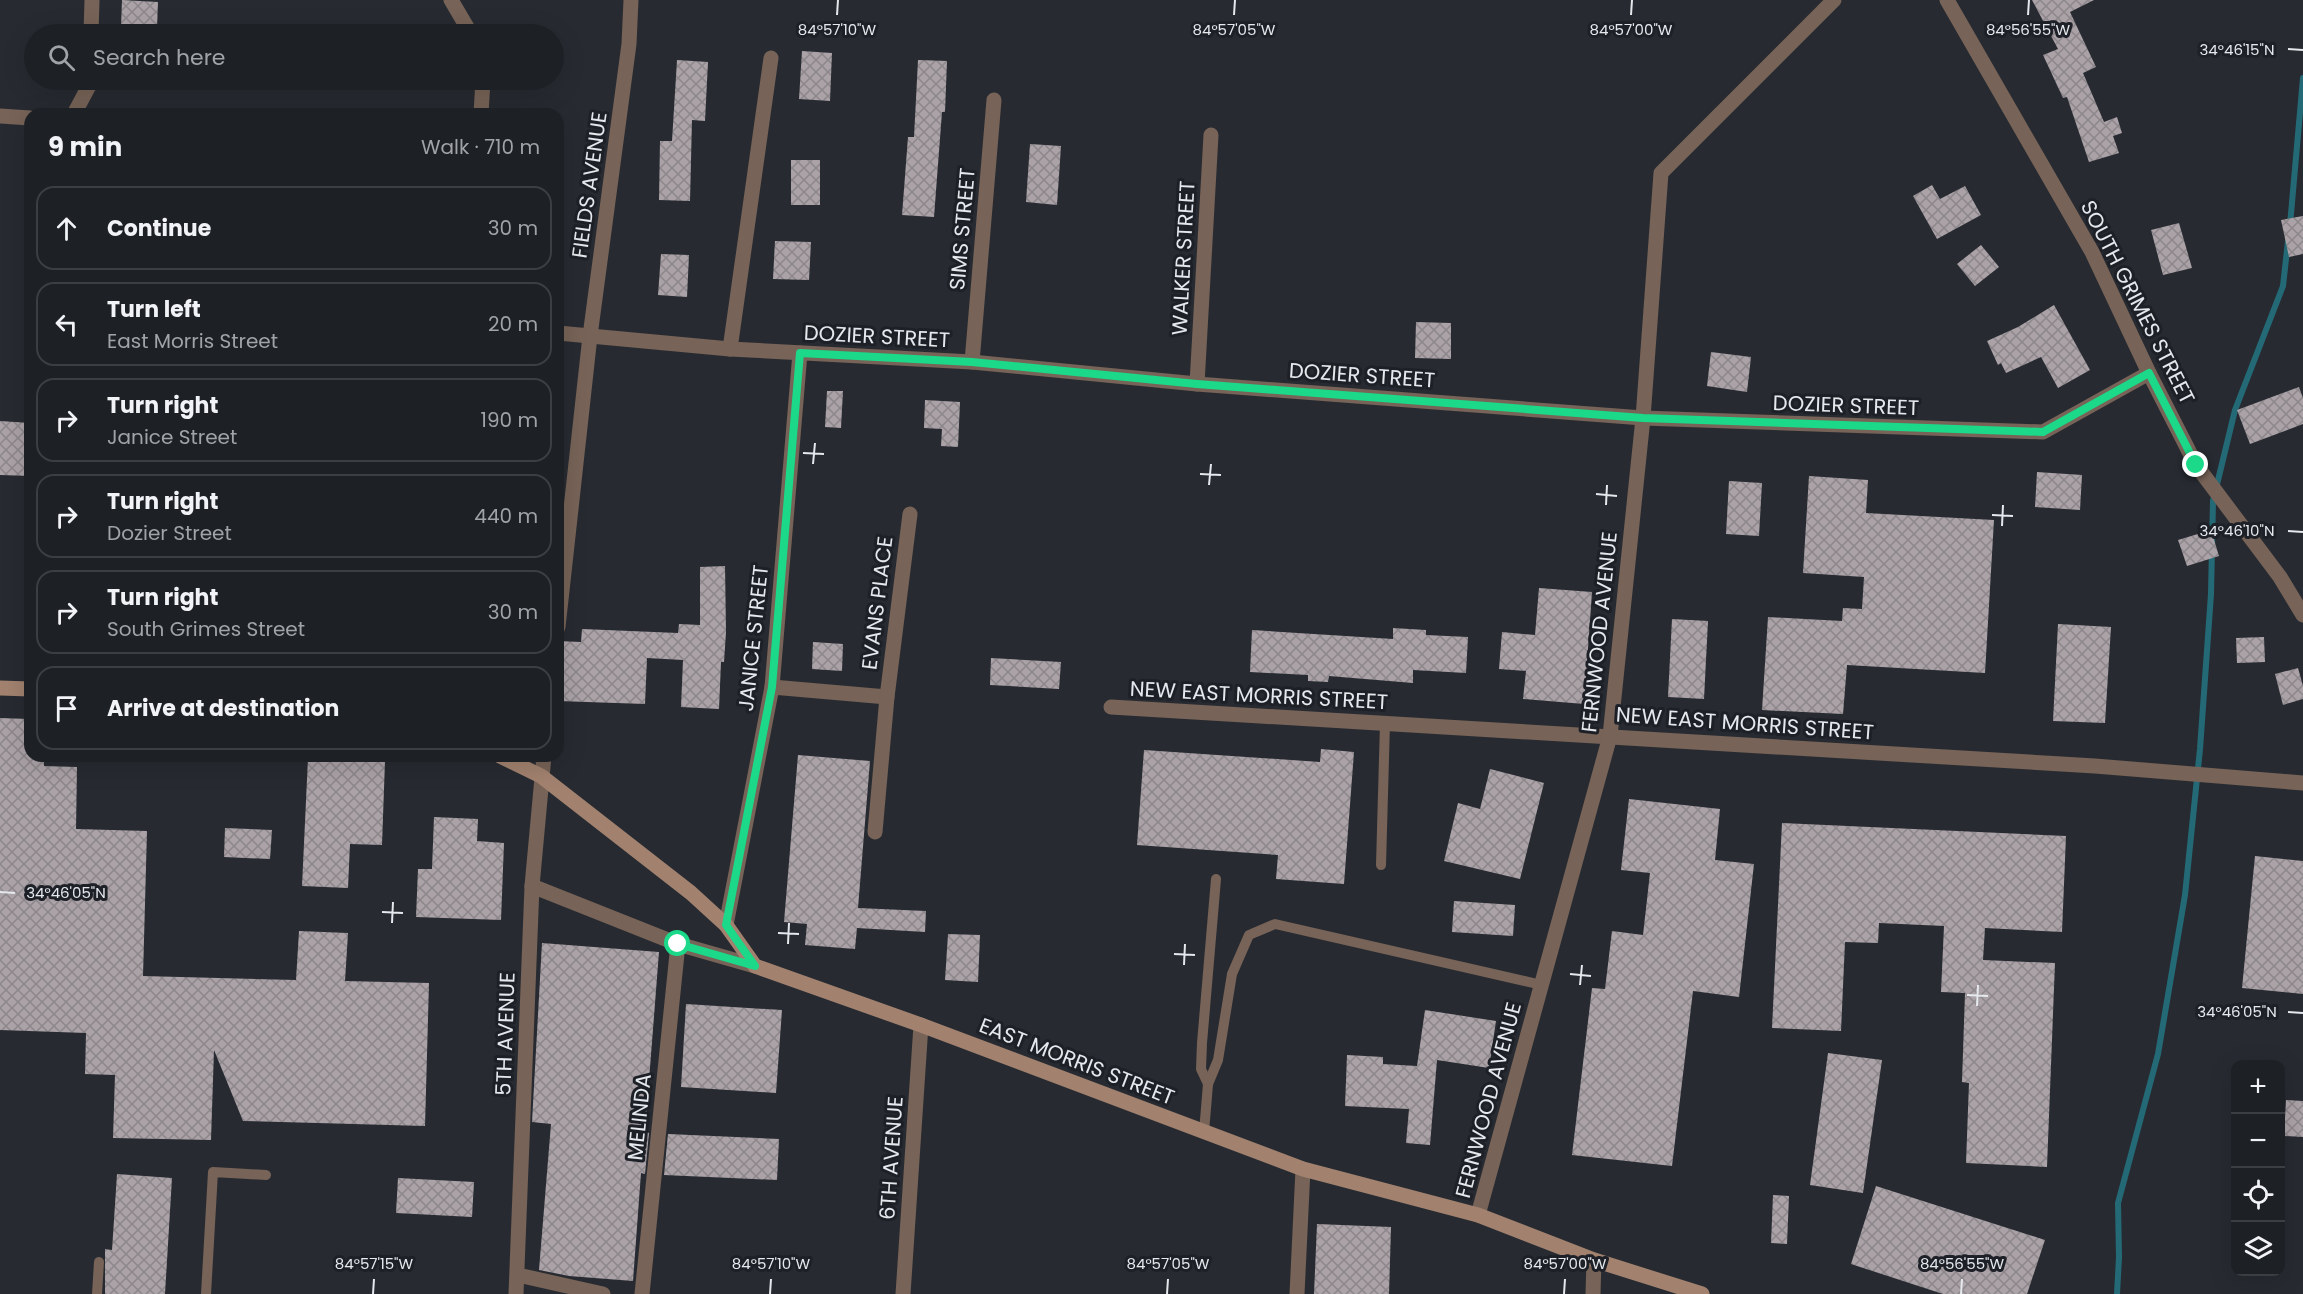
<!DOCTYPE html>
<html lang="en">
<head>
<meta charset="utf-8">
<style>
	:root { --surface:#1d2025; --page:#2a2d32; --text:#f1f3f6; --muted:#a0a3a7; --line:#3b3e42 }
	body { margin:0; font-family:Poppins,sans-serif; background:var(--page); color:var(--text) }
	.controls { position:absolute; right:18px; bottom:18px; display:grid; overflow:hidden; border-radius:12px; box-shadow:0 6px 24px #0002 }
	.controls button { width:54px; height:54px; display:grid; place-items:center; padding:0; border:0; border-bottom:2px solid var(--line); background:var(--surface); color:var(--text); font:30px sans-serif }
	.stop { position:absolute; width:18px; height:18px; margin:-14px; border:4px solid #1bd988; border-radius:50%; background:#fff }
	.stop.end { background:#1bd988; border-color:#fff; box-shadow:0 2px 6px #0008 }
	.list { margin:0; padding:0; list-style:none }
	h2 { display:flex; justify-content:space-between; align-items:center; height:78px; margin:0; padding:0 24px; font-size:26px }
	h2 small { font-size:20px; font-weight:400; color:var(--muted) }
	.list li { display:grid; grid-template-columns:39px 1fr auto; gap:18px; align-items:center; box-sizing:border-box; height:84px; margin:0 12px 12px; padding:0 12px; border:2px solid var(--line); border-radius:18px }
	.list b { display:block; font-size:22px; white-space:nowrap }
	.list p { margin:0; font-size:20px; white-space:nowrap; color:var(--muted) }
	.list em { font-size:20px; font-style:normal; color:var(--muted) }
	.icon { flex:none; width:33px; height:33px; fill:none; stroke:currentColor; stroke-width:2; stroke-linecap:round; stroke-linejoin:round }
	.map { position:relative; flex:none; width:2303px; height:1294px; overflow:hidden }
	.search { position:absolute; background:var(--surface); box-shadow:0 6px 24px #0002; left:24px; top:24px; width:540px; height:66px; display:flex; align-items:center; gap:15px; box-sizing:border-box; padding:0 21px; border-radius:33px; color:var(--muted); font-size:22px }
	.panel { position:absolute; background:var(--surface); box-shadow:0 6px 24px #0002; left:24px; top:108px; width:540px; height:654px; border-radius:18px }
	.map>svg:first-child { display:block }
</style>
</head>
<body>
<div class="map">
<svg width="2303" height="1294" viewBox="0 0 2303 1294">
	<defs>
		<pattern id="building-cross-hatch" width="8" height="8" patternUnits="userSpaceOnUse" patternTransform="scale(1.5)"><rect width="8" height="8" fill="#aaa2a7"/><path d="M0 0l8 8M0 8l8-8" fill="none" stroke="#8c868a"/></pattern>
	</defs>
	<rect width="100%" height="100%" fill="#272b31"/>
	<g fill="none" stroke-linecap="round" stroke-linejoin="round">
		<!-- stream -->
		<g stroke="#246a76" stroke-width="6">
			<path d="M2290,225L2303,78"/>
			<path d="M2117,1294L2119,1257L2118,1203L2158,1054L2185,895L2200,749L2211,594L2213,501L2235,410L2283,286L2288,241"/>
		</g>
	</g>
	<!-- building -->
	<g fill="url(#building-cross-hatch)">
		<path d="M122,0L158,2L157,29L121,27Z"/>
		<path d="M2032,0H2094L2070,12L2096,67L2083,73L2104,122L2117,117L2122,133L2113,136L2119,153L2089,162L2067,97L2063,98L2043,55L2058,49Z"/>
		<path d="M802,51L832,53L830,101L799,99Z"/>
		<path d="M677,60L708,62L705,121L692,120L690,201L659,200L660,141H672Z"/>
		<path d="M918,60L947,61L945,112H942L934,217L902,215L908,137H914Z"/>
		<path d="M1030,144L1061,146L1057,205L1026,202Z"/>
		<rect x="791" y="160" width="29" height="45"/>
		<path d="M1932,185L1940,199L1965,186L1981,215L1937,239L1913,196Z"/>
		<path d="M2303,216V254L2289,257L2281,220Z"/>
		<path d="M2179,223L2192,268L2163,275L2151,230Z"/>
		<path d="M775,241L811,242L809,280L773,279Z"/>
		<path d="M1981,245L1999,267L1975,286L1957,264Z"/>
		<path d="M661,254L689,255L687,297L658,295Z"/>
		<path d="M2054,305L2090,370L2058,388L2041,357L2006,373L2001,363L1998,365L1987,341L2018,327Z"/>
		<path d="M1416,322L1451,323V359L1415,358Z"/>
		<path d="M1711,352L1751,357L1747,392L1707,386Z"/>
		<path d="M2299,387L2303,398V424L2250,444L2237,410Z"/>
		<path d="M827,391H843L841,428L825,427Z"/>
		<path d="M925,400L960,402L958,447L941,446L942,429L924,428Z"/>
		<path d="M0,421L30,423V476L0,475Z"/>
		<path d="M2037,472L2082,475L2080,510L2035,507Z"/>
		<path d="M1809,476L1868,480L1866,513L1994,520L1985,673L1847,665L1843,714L1762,710L1768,617L1842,621L1843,608L1862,609L1864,577L1803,573Z"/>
		<path d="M1729,481L1762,483L1759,536L1726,534Z"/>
		<path d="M2211,530L2219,556L2187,566L2178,540Z"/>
		<path d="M725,566L726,632L724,662H721L719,709L681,707L683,660L647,658L645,704L558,701V641L581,642L582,629L678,633L679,624L700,625V567Z"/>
		<path d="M1539,588L1592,592L1584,704L1523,699L1526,671L1499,669L1502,632L1535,635Z"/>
		<path d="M1672,619L1708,621L1704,699L1668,697Z"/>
		<path d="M2058,624L2111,627L2105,723L2053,721Z"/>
		<path d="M1393,628L1426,630V635L1468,637L1466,673L1413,670V683L1329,676L1328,682L1308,681V675L1250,672L1252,630L1393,639Z"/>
		<path d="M2264,637L2265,662L2237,663L2236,638Z"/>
		<path d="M813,642L843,644L842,671L812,669Z"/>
		<path d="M991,658L1061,662L1059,689L990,685Z"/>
		<path d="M2298,668L2303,686V699L2283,705L2275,674Z"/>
		<path d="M0,718L30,719V756H44V766L77,767L76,829L147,831L143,976L296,980L299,931L348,933L345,981L429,983L425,1126L243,1121L214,1050L211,1140L113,1138L115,1075L85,1074L86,1033L0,1030Z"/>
		<path d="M1321,749L1354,752L1344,884L1276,879L1278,855L1137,845L1144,750L1320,762Z"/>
		<path d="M798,755L870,761L858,908L926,911L925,932L857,928L855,949L805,945L807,924L784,922Z"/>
		<path d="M308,758L385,761L382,845L350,844L348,888L302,886Z"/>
		<path d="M1490,769L1544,783L1520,879L1444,861L1458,803L1480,809Z"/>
		<path d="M1629,799L1720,809L1715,860L1754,864L1739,997L1693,991L1672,1166L1572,1155L1592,988L1605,989L1612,931L1643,935L1650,873L1621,870Z"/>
		<path d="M434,817L478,819L477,841L504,843L501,920L416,917L418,869H432Z"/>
		<path d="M1782,823L2066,836L2062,932L1985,928L1983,960L2055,963L2047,1167L1966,1163L1969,1083L1962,1082L1965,993L1941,992L1944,926L1879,923L1878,943L1845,942L1841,1031L1772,1028Z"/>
		<path d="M225,828L272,830L270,859L224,857Z"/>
		<path d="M2255,856L2303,861V994L2242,988Z"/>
		<path d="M1454,901L1515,905L1513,936L1452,932Z"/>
		<path d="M948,934L980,935L978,982L945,980Z"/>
		<path d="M542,943L659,952L645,1132L649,1133L645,1174L641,1173L633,1281L569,1276L539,1270L551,1124L532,1122Z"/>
		<path d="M686,1004L782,1010L776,1093L681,1087Z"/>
		<path d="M1425,1010L1496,1021L1489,1068L1437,1060L1430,1145L1406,1143L1409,1109L1345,1106L1347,1055L1383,1057V1064L1417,1066Z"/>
		<path d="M1828,1053L1882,1060L1863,1193L1810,1185Z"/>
		<path d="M2286,1100L2303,1101V1137L2284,1136Z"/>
		<path d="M668,1134L779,1139L777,1180L664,1175Z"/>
		<path d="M117,1174L172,1178L165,1294H105V1249L112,1250Z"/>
		<path d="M398,1178L474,1182L472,1217L396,1213Z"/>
		<path d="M1876,1186L2045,1240L2027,1294H1943L1851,1264Z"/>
		<path d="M1773,1195L1789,1196L1787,1244L1771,1243Z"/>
		<path d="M1317,1224L1391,1227L1389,1294H1314Z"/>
	</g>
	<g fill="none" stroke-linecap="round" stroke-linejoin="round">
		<!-- service -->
		<g stroke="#776357" stroke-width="10">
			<path d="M1381,865L1385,723"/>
			<path d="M1208,1084L1201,1069L1202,1043L1216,879"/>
			<path d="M1204,1132L1208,1084L1218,1060L1232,974L1249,935L1275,924L1542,985"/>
			<path d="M97,1294L99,1262"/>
			<path d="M206,1294L213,1172L266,1175"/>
		</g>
		<!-- minor -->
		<g stroke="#776357" stroke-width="15">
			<path d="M451,0L471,34"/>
			<path d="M1947,0L2092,252L2149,373L2196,465L2280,577L2303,615"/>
			<path d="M91,34L92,0"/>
			<path d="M74,114L90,84V80"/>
			<path d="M481,114L483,80"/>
			<path d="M0,116L30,118"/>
			<path d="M558,333L730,349L972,362L1197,384L1643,418L2043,432L2149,373"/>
			<path d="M730,349L771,58"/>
			<path d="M972,362L994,100"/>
			<path d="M1197,384L1211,135"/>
			<path d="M772,687L887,697"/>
			<path d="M1111,707L2095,766L2303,783"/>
			<path d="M875,832L887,697L910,514"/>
			<path d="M532,886L678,944L755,966"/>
			<path d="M726,925L772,687L800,353"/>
			<path d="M1478,1215L1610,736L1643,418L1661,173L1834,0"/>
			<path d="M518,1275L603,1294"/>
			<path d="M642,1294L678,944"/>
			<path d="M903,1294L921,1025"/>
			<path d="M1297,1294L1303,1169"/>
			<path d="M1593,1294L1594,1260"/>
		</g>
		<!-- tertiary -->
		<g stroke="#776357" stroke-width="15">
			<path d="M558,627L590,336L629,44L631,0"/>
			<path d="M516,1294L532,886L544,756"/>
		</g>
		<!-- secondary -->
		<g stroke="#a2826f" stroke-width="15">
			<path d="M0,688L30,689"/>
			<path d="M500,756L541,776L691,893L726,925L755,966L921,1025L1303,1169L1478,1215L1594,1260L1702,1294"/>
		</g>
	</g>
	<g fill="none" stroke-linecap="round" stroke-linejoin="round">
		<!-- route -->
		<path stroke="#1bd988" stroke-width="8" d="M678,944L755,966L726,925L772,687L800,353L972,362L1197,384L1643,418L2043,432L2149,373L2196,465"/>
	</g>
	<!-- ticks -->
	<path fill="none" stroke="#e5e8ec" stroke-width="2" d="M837,15L838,0M1234,15L1235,0M1631,15L1632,0M2028,15L2029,0M2288,49L2303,50M803,453L824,454M813,464L815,443M1200,474L1221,475M1209,485L1211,464M1596,494L1617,496M1606,505L1607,485M1992,515L2013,516M2002,526L2003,505M2288,531L2303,532M0,892L15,893M382,912L403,913M392,923L393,902M778,933L799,934M788,944L789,923M1174,954L1195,955M1184,965L1185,944M1570,974L1591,976M1580,985L1582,965M1967,995L1988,996M1977,1006L1978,985M2288,1012L2303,1013M373,1294L374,1279M770,1294L771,1279M1167,1294L1168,1279M1564,1294L1565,1279M1961,1294L1962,1279"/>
	<g text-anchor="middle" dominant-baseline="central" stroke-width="6" stroke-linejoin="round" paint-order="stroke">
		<!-- street labels -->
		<g font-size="21" fill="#e5e8ec" stroke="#1d2127">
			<text transform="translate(589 185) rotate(-82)">FIELDS AVENUE</text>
			<text transform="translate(962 229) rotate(-85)">SIMS STREET</text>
			<text transform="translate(1183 258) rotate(-87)">WALKER STREET</text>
			<text transform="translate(2138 302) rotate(63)">SOUTH GRIMES STREET</text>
			<text transform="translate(877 336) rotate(3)">DOZIER STREET</text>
			<text transform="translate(1362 375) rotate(4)">DOZIER STREET</text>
			<text transform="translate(1846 405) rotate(2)">DOZIER STREET</text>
			<text transform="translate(877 603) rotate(-83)">EVANS PLACE</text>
			<text transform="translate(1599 632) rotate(-84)">FERNWOOD AVENUE</text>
			<text transform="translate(753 638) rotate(-84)">JANICE STREET</text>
			<text transform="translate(1259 695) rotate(3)">NEW EAST MORRIS STREET</text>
			<text transform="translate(1745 723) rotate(4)">NEW EAST MORRIS STREET</text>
			<text transform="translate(505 1034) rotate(-88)">5TH AVENUE</text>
			<text transform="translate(1077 1061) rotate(21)">EAST MORRIS STREET</text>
			<text transform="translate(1488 1100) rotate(-75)">FERNWOOD AVENUE</text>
			<text transform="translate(639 1117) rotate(-84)">MELINDA</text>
			<text transform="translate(891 1158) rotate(-86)">6TH AVENUE</text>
		</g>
	</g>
	<g font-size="15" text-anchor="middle" fill="#e5e8ec" stroke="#1d2127" stroke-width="6" stroke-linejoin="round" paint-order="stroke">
		<text x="837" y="35">84°57'10"W</text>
		<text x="1234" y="35">84°57'05"W</text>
		<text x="1631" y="35">84°57'00"W</text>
		<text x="2028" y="35">84°56'55"W</text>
		<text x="2237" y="55">34°46'15"N</text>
		<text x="2237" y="536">34°46'10"N</text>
		<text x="66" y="898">34°46'05"N</text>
		<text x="2237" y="1017">34°46'05"N</text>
		<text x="374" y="1269">84°57'15"W</text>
		<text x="771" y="1269">84°57'10"W</text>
		<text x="1168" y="1269">84°57'05"W</text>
		<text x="1565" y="1269">84°57'00"W</text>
		<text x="1962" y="1269">84°56'55"W</text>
	</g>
</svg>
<div class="controls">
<button>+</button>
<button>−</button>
<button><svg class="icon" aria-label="locate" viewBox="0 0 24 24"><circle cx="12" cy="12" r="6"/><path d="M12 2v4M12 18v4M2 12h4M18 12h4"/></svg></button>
<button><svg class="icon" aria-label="layers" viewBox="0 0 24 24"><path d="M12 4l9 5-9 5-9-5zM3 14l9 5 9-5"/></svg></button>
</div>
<div class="stop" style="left:678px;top:944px"></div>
<div class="stop end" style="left:2196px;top:465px"></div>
<div class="search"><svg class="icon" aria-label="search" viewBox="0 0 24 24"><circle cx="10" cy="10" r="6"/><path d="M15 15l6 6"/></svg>Search here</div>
<section class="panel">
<h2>9 min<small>Walk · 710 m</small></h2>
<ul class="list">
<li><svg class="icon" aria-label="ahead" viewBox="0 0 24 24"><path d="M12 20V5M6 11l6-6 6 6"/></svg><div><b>Continue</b></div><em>30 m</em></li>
<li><svg class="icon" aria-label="left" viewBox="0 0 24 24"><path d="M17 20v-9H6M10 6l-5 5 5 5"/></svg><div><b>Turn left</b><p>East Morris Street</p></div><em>20 m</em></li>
<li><svg class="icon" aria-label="right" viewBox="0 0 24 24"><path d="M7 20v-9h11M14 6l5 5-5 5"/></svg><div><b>Turn right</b><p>Janice Street</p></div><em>190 m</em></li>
<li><svg class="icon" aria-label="right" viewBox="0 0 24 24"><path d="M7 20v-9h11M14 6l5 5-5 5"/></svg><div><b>Turn right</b><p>Dozier Street</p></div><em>440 m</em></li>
<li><svg class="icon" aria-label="right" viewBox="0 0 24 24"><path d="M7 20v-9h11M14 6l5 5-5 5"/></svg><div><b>Turn right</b><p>South Grimes Street</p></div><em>30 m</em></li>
<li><svg class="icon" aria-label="arrive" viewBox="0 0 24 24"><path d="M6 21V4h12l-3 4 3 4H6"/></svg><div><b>Arrive at destination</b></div></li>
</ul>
</section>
</div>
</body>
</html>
